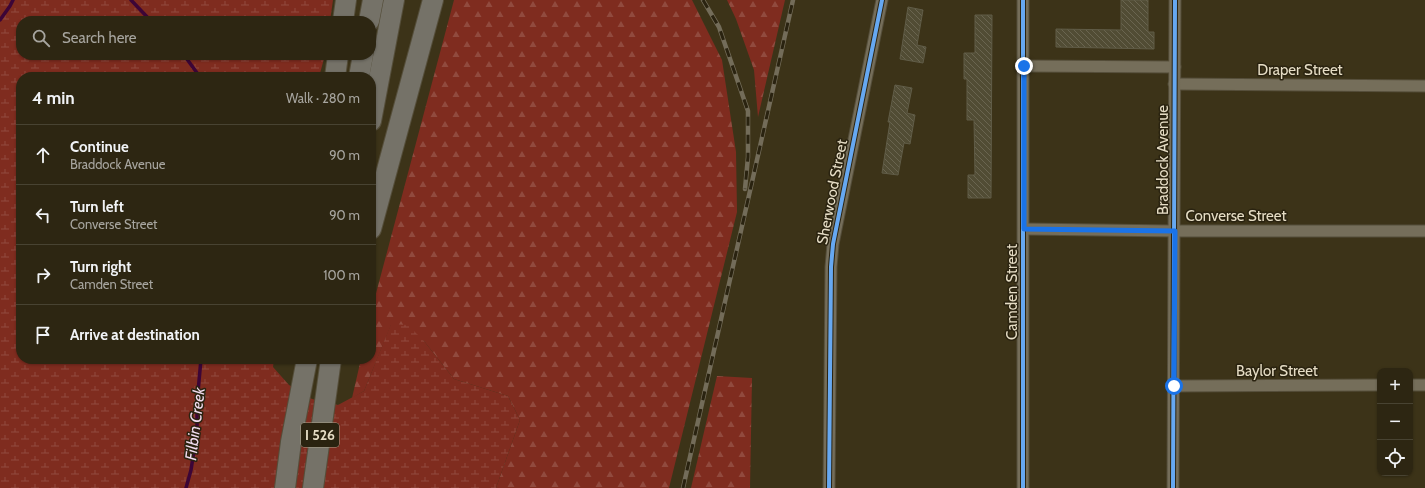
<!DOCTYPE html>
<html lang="en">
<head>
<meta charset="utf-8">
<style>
	:root { --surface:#2d2612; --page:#393220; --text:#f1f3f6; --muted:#a7a59f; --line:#484332 }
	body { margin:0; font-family:Cabin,sans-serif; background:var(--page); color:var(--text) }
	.controls { position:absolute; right:12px; bottom:12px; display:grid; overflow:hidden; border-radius:8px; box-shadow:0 1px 3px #0004 }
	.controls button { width:36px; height:36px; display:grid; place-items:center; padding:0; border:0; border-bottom:1px solid var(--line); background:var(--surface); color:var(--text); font:20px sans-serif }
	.stop { position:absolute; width:12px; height:12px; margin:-9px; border:3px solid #1a73e8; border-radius:50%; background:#fff }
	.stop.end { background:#1a73e8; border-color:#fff; box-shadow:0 1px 4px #0008 }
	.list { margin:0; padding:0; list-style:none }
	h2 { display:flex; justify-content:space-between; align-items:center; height:52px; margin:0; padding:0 16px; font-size:17px }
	h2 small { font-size:13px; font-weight:400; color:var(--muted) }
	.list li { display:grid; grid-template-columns:26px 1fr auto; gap:12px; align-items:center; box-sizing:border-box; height:60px; padding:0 16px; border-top:1px solid var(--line) }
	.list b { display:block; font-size:15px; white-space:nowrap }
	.list p { margin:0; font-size:13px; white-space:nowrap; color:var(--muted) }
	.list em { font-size:13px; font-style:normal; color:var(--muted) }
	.icon { flex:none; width:22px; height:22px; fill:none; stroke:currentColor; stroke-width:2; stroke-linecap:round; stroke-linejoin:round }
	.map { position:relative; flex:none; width:1425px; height:488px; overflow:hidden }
	.search { position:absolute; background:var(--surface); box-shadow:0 1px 3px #0004; left:16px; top:16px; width:360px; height:44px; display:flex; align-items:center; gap:10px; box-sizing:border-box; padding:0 14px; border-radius:16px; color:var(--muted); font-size:15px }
	.panel { position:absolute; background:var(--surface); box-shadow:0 1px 3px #0004; left:16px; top:72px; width:360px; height:292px; border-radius:16px }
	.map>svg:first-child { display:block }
</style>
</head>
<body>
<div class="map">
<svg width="1425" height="488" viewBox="0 0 1425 488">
	<defs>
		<pattern id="forest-firs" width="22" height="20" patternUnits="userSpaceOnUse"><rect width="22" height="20" fill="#7f2c1f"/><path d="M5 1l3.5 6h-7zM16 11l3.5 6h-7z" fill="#914a3e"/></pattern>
		<pattern id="wetland-marsh" width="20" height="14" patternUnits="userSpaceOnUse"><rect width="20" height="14" fill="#7f2c1f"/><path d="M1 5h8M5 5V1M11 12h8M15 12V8" fill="none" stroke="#914a3e"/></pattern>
		<pattern id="building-back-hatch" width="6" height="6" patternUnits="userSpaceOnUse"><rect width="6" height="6" fill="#514c34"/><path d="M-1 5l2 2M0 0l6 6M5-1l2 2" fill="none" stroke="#6a6550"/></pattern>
	</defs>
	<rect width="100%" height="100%" fill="#3c3318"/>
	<!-- forest -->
	<g fill="url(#forest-firs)">
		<path d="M454,0H692L722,60L736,152L737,212L669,488H496L520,420L508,396L454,379L424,341L391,325L364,391L352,398L361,359H371V313L374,301Z"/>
		<path d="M727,0H785L758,117L754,70L736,19Z"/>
		<path d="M717,376L752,378L750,488H691Z"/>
	</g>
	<!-- wetland -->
	<path fill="url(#wetland-marsh)" d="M0,0H333L330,21H21V55H325L319,77H21V359H274L273,367L289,385L312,399L338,405L364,391L391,324L408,325L424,341L454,379L508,396L520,420L496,488H0Z"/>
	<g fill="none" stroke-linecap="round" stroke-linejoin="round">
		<!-- stream -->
		<g stroke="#3c0537" stroke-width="3.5">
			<path d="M131,0L151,21"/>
			<path d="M0,20L10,6L13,0"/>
			<path d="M184,55L200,77"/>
			<path d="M186,488L191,470L197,432V403L201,359"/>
		</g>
	</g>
	<!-- building -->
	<g fill="url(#building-back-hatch)" stroke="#605c47">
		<path d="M1121,0H1148V32H1154V49L1056,47V29L1121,30Z"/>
		<path d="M908,7L923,10L917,45L926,47L923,63L900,59Z"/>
		<path d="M975,15H992L991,198H968V175H975L974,120H967V79H964V53H975Z"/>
		<path d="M895,85L912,88L907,113L915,115L910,144L904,143L898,175L882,173L890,122H888Z"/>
	</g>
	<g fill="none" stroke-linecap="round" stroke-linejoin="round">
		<!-- street casing -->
		<g stroke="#554e3a" stroke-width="13">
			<g id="street">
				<path d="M1023,0V488"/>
				<path d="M1024,66L1175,67"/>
				<path d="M1174,84L1425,86"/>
				<path d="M1024,229L1175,231H1425"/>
				<path d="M1410,385H1425"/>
				<path d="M1174,386L1380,385"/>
				<path d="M829,488L831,267L833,244L882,0"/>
				<path d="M1173,488L1175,0"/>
			</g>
		</g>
		<!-- highway casing -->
		<g stroke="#554e3a" stroke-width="22">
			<g id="highway">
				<path d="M343,21L346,0"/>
				<path d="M369,21L373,0"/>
				<path d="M335,77L338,55"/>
				<path d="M359,77L363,55"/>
				<path d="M371,121L394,0"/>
				<path d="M371,229L433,0"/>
				<path d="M285,488L291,442L307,359"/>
				<path d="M313,488L331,359"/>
			</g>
		</g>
		<!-- street -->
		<use href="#street" stroke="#756e5a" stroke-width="11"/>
		<!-- highway -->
		<use href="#highway" stroke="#757268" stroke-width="20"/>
		<!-- rail casing -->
		<g stroke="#736c59" stroke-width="4.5">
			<g id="rail">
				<path d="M703,0L719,27L748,111V157L745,189"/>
				<path d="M683,488L793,0"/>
			</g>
		</g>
		<!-- rail -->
		<use href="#rail" stroke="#2a2310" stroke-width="3" stroke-dasharray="9" stroke-linecap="butt"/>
		<!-- cycleway casing -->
		<g stroke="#2a2310" stroke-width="6">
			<g id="cycleway">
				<path d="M1023,0V488"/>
				<path d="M829,488L831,267L833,244L882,0"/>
				<path d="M1173,488L1175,0"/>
			</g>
		</g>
		<!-- cycleway -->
		<use href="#cycleway" stroke="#66a8f1" stroke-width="4"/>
	</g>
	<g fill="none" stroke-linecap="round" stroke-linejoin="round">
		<!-- route -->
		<path stroke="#1a73e8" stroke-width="5" d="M1024,66V229L1175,231L1174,386"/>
	</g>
	<g text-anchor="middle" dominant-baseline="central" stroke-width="3" stroke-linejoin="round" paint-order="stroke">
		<!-- shield labels -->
		<rect fill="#2a2310" stroke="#aea58f" stroke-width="1" x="301" y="423" width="38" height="24" rx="3"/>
		<g font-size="14" font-weight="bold" fill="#e6ddc5">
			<text x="320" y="435">I 526</text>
		</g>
		<!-- street labels -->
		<g font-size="15" fill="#e6ddc5" stroke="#2a2310">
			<text x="1300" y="70">Draper Street</text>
			<text transform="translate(1163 160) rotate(-90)">Braddock Avenue</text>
			<text transform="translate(832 192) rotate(-79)">Sherwood Street</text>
			<text x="1236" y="216">Converse Street</text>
			<text transform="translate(1012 292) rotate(-90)">Camden Street</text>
			<text x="1277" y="371">Baylor Street</text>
		</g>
		<!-- water labels -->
		<g font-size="16" font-style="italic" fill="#f2dcef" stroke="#2a2310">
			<text transform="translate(195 424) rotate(-83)">Filbin Creek</text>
		</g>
	</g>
</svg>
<div class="controls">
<button>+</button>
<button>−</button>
<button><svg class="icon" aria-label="locate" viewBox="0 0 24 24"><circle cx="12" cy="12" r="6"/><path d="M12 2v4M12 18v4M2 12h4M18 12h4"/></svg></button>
</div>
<div class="stop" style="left:1174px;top:386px"></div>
<div class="stop end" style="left:1024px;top:66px"></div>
<div class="search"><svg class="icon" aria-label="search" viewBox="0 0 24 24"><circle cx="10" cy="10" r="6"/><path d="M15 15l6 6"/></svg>Search here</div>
<section class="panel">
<h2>4 min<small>Walk · 280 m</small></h2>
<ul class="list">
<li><svg class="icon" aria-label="ahead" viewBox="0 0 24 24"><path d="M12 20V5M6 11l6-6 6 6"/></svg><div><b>Continue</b><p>Braddock Avenue</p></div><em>90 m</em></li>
<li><svg class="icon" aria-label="left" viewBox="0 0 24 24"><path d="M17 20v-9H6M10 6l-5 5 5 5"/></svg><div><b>Turn left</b><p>Converse Street</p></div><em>90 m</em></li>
<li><svg class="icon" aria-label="right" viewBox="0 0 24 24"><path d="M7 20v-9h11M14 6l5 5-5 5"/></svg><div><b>Turn right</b><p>Camden Street</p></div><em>100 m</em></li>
<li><svg class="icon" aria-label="arrive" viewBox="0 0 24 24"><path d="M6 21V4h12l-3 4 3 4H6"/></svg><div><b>Arrive at destination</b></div></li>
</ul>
</section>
</div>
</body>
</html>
